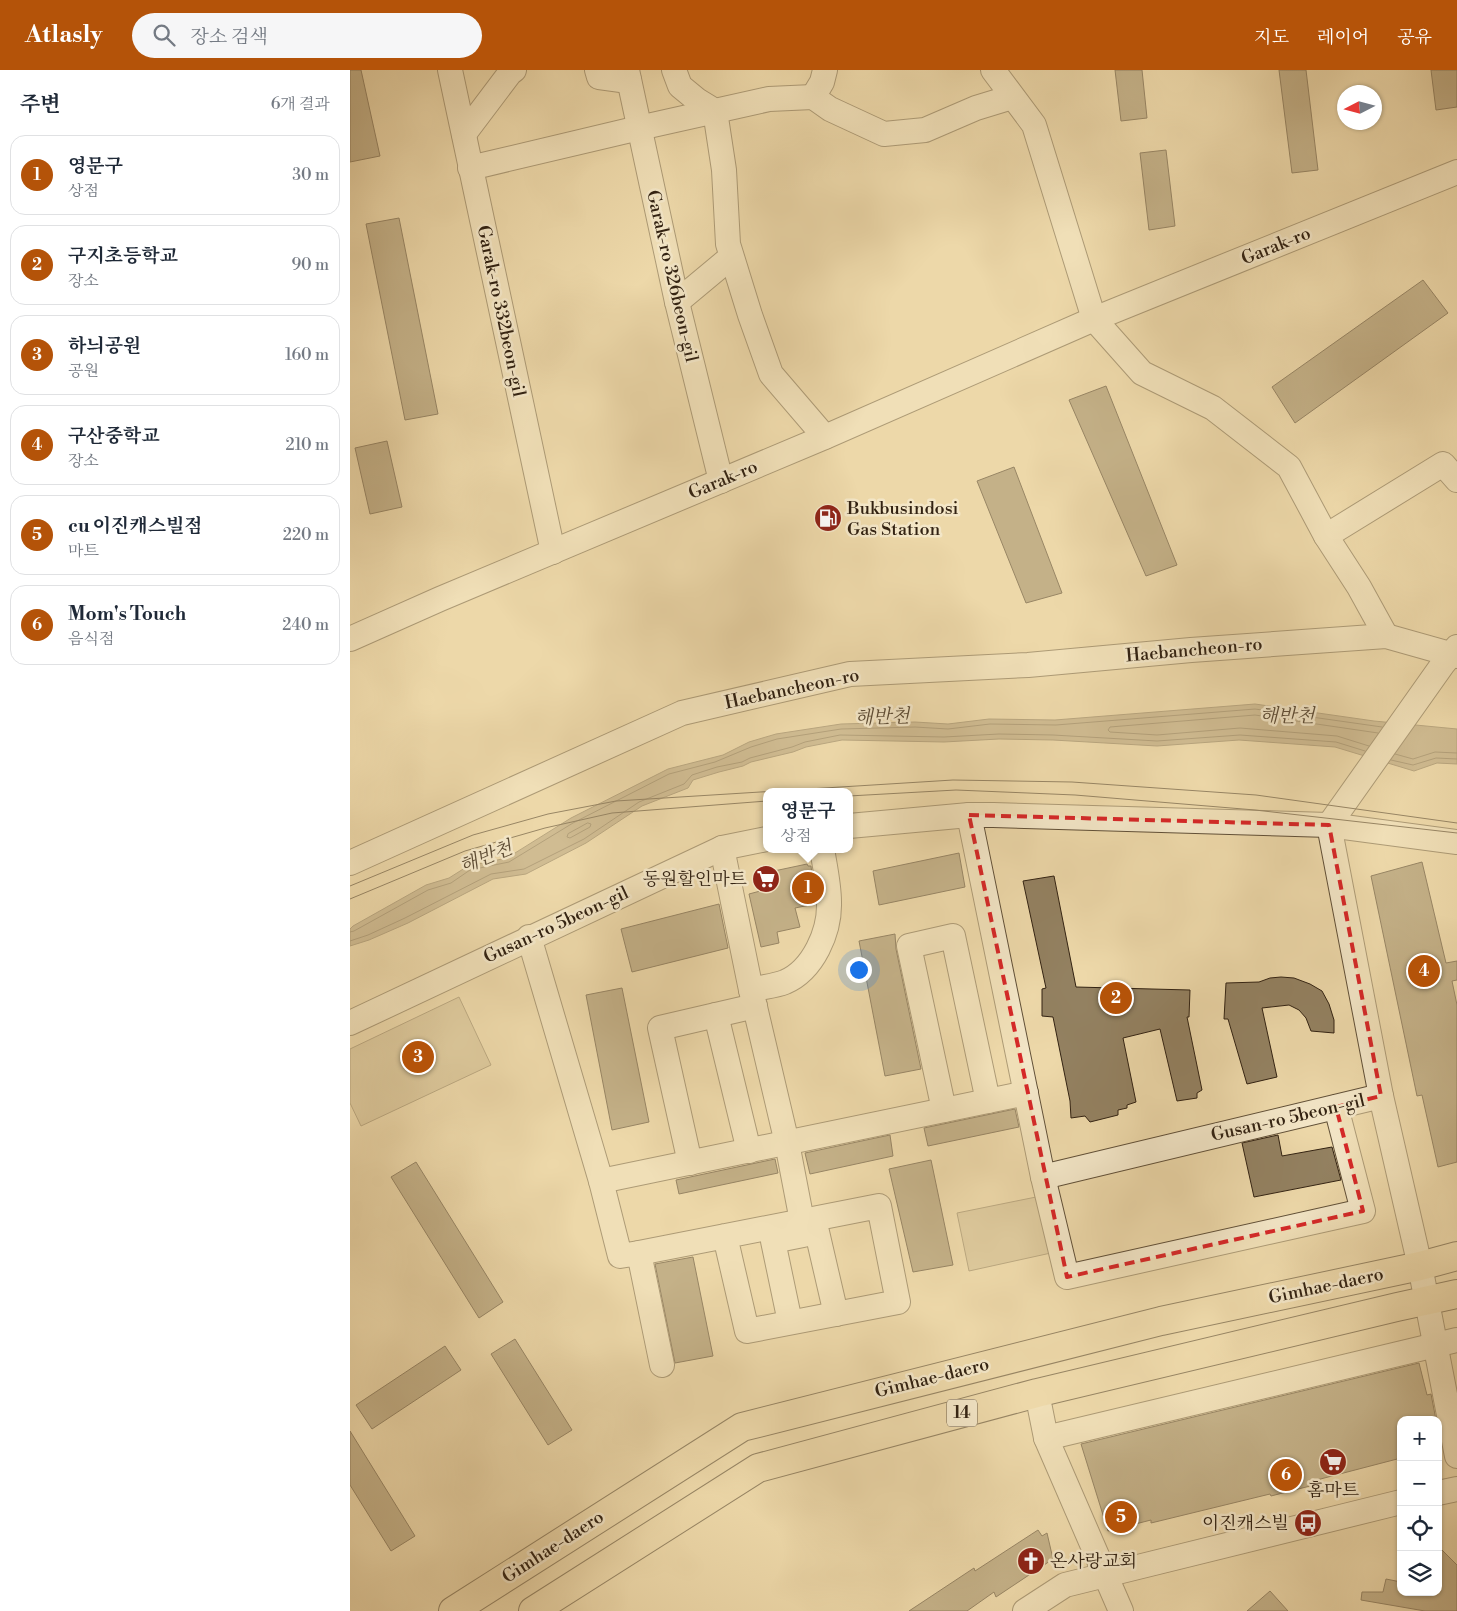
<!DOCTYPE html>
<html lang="ko">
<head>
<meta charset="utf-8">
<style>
	:root { --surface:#fff; --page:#f6f6f7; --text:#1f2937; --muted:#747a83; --line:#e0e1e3; --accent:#b45309 }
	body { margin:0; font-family:"Libre Bodoni","Noto Serif KR",serif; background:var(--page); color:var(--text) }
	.controls { position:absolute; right:15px; bottom:15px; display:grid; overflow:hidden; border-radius:10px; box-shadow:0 1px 4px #0004 }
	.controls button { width:45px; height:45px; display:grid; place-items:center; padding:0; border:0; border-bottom:1px solid var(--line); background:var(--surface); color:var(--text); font:25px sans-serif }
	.compass { position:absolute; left:987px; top:15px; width:45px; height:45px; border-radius:50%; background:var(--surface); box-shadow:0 1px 4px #0004; rotate:264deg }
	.you { position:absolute; left:508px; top:899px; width:18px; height:18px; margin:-12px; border:4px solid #fff; border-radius:50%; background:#1a73e8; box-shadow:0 0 0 8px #1a73e833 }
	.badge { display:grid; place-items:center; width:32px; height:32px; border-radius:50%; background:var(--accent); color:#fff; font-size:16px; font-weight:700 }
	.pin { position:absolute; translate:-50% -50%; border:2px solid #fff; box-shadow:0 1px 5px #0006 }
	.popup { position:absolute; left:413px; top:718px; width:90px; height:65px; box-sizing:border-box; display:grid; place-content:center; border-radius:10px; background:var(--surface); filter:drop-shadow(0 1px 4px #0005); font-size:16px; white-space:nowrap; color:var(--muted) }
	.popup b { font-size:19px; color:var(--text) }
	.popup::after { content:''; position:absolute; left:50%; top:100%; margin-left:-10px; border:10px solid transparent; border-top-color:var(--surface) }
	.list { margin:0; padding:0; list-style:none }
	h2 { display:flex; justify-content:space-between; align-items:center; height:65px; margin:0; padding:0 20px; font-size:21px }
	h2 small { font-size:16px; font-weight:400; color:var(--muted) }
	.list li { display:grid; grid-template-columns:32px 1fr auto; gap:15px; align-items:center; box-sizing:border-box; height:80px; margin:0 10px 10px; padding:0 10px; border:1px solid var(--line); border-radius:15px }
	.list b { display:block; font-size:19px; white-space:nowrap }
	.list p { margin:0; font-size:16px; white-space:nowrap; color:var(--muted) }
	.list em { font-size:16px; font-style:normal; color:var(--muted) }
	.icon { flex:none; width:28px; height:28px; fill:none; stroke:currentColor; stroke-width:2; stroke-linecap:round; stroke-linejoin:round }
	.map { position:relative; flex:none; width:1107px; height:1541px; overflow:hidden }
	header { display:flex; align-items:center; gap:30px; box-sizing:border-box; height:70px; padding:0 25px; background:var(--accent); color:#fff }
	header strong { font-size:24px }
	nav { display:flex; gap:28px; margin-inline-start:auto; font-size:18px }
	.search { width:350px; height:45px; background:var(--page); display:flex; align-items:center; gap:12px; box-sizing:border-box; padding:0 18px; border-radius:28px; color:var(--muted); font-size:19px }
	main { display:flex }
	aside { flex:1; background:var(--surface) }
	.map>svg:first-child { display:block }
</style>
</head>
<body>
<header>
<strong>Atlasly</strong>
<div class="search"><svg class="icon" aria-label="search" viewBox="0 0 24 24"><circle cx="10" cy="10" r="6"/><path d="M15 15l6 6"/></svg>장소 검색</div>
<nav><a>지도</a><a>레이어</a><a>공유</a></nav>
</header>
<main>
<aside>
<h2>주변<small>6개 결과</small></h2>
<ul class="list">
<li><span class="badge">1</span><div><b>영문구</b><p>상점</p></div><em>30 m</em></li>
<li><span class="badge">2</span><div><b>구지초등학교</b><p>장소</p></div><em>90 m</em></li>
<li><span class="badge">3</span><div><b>하늬공원</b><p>공원</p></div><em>160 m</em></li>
<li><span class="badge">4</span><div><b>구산중학교</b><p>장소</p></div><em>210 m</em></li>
<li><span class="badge">5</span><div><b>cu 이진캐스빌점</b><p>마트</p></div><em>220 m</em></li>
<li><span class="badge">6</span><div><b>Mom's Touch</b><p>음식점</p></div><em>240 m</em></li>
</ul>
</aside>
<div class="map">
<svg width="1107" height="1541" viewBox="0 0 1107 1541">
	<rect width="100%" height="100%" fill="#edd8a9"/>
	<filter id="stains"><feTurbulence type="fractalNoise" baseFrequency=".004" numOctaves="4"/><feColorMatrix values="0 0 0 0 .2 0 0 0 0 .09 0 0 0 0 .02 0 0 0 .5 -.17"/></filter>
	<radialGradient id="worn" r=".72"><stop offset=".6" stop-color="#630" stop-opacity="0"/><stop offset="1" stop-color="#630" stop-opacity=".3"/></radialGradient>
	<!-- green -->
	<g fill="#cdb98f" stroke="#806e50">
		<path d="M109,927L141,995L11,1056L0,1033V979Z"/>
		<path d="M696,1125L710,1181L619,1201L607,1143Z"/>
	</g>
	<!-- water -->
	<path fill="#ad9a76" stroke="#7c6a4e" d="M905,634L1024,651L1107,659V694L1087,693L1064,701L985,677L889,670L807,676L703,670L649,669L594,672L492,670L456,677L443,682L401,692L393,696L369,702L343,710L338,718L292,736L236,773L176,804L143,809L58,853L19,870L0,876V859L3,856L76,815L99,808L118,796L157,788L221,748L318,699L373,685L399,672L426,664L491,654L565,652L598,654L639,649L705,650Z"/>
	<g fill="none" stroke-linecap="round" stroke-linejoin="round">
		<!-- shore -->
		<g stroke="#705e44" stroke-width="1">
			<path d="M1019,676L987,666L890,658L807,665L760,662L758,660L760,657L905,645L1028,663"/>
			<path d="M1045,684L1063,689L1085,682L1107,683"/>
			<path d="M1041,690L1063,695L1086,688L1107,689"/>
			<path d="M238,753L241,754L240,757L220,768L217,767L218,764Z"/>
			<path d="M0,862L4,861L78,820L101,813L120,800L159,792L223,753L319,704L365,692L401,677L427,669L491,659L565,657L598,659L640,654L706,655L905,639L1032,657"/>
			<path d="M0,871L18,865L55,848L141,804L174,799L234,769L289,732L334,714L342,705L367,697L392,692L400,688L442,677L455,672L490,665L594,667L649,664L703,665L807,671L890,665L986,672L1015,681"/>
		</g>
	</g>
	<!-- building -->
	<g fill="#938161" stroke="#322212">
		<path d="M0,0H11L30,86L0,92Z"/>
		<path d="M765,0H792L797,48L771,51Z"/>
		<path d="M929,0H956L968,100L942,103Z"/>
		<path d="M1081,0H1107V37L1086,40Z"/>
		<path d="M816,80L825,156L799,160L790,83Z"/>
		<path d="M49,148L88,344L55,350L16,154Z"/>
		<path d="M1073,210L1098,243L945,353L922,317Z"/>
		<path d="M756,316L827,495L796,506L719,330Z"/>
		<path d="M37,371L52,437L20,444L5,378Z"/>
		<path d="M664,397L712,523L676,533L627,411Z"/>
		<path d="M609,783L615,817L529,835L523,801Z"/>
		<path d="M1072,792L1096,893L1107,891V910L1102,911L1107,935V1092L1088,1097L1072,1025L1067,1026L1021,806Z"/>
		<path d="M457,794L458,796H461L465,834L445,838L450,857L427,862L429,873L411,877L399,824L414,820L410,804Z"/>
		<path d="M704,806L726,917L840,920L839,947H837L852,1020L847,1023V1028L827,1031L810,959L773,968L786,1032L777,1035V1038L768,1040V1045L740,1052L735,1046L721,1048L720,1031L703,947L692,946V919L696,918L673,811Z"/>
		<path d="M369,834L378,878L282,902L271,859Z"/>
		<path d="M545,864L546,879L571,999L535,1006L509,871Z"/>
		<path d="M931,907L944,908L960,914L972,921L979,934L984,950V963L961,961L956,948L949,940L939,935L912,938L927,1007L897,1014L878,949H874L876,913L909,912L920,908Z"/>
		<path d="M272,918L299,1052L262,1060L236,925Z"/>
		<path d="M665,1039L669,1057L578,1076L574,1058Z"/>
		<path d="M540,1065L543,1086L460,1104L455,1083Z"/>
		<path d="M928,1065L932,1086L982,1077L991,1110L904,1127L892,1073Z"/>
		<path d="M425,1089L428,1103L329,1124L326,1110Z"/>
		<path d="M581,1090L603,1195L563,1202L539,1099Z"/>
		<path d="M66,1092L153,1232L129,1248L41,1107Z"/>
		<path d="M343,1187L363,1286L325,1293L305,1194Z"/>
		<path d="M165,1269L222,1360L198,1375L141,1284Z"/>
		<path d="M95,1276L111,1300L22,1359L6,1335Z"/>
		<path d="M1069,1293L1077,1325L1081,1324L1086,1350H1051V1388L959,1412L960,1416L921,1426L920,1424L801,1453V1450L758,1461L731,1374Z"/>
		<path d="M0,1361L65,1466L41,1481L0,1415Z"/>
		<path d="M688,1460L692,1466L697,1463L703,1489L646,1527L644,1522L617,1541H559L624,1498L625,1501Z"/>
		<path d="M1088,1476L1107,1495V1541H1075L1011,1530L1012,1522H1033L1036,1509L1051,1512V1522H1088Z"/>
		<path d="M920,1521L938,1541H897Z"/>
	</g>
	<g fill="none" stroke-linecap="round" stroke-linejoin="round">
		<!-- minor casing -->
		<g stroke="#615038" stroke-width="26">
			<g id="minor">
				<path d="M100,0L203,482"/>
				<path d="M247,0L249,7L271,10H279"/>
				<path d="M277,0L327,232L371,411"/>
				<path d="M324,0L330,16L347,30L365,41L374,100L378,174L400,245L421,304L475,367"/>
				<path d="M643,0L684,55L744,249L792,303L863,338L939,397L976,466L1009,517L1036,566"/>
				<path d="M463,27L480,39L534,64L575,60L626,38L662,27"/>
				<path d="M463,27L472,12L475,0"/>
				<path d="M114,64L160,3L164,0"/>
				<path d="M120,98L289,58L419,29L463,27"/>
				<path d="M327,232L381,187"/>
				<path d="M976,466L1093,394L1107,410"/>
				<path d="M0,569L90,529L475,367L744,249L1107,102"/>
				<path d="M619,745L693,1107L717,1207L1013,1141L986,1037"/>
				<path d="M979,755L1031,1026L1070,1196L1107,1386"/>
				<path d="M979,755L1093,594L1107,577"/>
				<path d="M499,756L619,745H643L979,755L1107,772"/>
				<path d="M372,778L401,920L437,1073L452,1151"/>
				<path d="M0,793L332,643L500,604L678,595L841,580L1036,566L1107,586"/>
				<path d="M179,867L251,1111L270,1186L289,1183L312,1295"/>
				<path d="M401,920C412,917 425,916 435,912C463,900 480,862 479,832C479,815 475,797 472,779"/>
				<path d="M366,945L405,936"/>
				<path d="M0,953L372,778L417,769"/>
				<path d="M594,1040L559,876L603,866L638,1031"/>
				<path d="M340,1093L310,958L366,945L399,1081"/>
				<path d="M693,1107L1031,1026"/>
				<path d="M251,1111L676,1023"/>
				<path d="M467,1162L486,1244"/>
				<path d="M289,1183L529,1136L548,1232L397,1261L375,1166"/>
				<path d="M440,1252L423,1171L453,1165"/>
				<path d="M687,1323L696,1368L771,1541"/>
				<path d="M696,1368L1107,1270"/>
				<path d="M1088,1423L1107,1419"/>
				<path d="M675,1541L715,1515L1051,1432"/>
			</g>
		</g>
		<!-- major casing -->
		<g stroke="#322212" stroke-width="30">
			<g id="major">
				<path d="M103,1541L392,1357L811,1251L1070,1196L1107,1186"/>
				<path d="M183,1541L408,1398L687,1323L1047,1237L1107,1224"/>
			</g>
		</g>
		<!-- minor -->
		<use href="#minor" stroke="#f3e6c7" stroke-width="24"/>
		<!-- major -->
		<use href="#major" stroke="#edd8a9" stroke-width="28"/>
		<!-- tram -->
		<g stroke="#322212" stroke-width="1">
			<path d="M499,726L606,720L725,725L905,740L1107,763"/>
			<path d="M0,816L123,765L198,744L266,731L603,710L722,712L906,725L1107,753"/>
			<path d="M0,829L115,781L195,758L262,743L417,731"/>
		</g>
	</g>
	<!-- marked area -->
	<path d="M0 0H1107V1541H0ZM619,745L979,755L1031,1026L986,1037L1013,1141L717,1207Z" fill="#edd8a9" fill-opacity=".55" fill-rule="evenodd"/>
	<path fill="none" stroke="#d62828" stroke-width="4" stroke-dasharray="10 6" stroke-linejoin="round" d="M619,745L979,755L1031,1026L986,1037L1013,1141L717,1207Z"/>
	<!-- icons -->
	<defs>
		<g id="fuel-disc" transform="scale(1.4375)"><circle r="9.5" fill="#8f2418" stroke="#f3e6c7"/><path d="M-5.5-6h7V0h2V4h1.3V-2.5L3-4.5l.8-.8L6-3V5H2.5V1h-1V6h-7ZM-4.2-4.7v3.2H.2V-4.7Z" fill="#fff"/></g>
		<g id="supermarket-disc" transform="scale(1.4375)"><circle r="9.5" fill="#8f2418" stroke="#f3e6c7"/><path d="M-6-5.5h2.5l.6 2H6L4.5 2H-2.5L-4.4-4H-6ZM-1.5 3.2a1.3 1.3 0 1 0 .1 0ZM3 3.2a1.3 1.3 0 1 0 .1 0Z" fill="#fff"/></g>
		<g id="bus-disc" transform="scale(1.4375)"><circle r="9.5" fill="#8f2418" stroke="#f3e6c7"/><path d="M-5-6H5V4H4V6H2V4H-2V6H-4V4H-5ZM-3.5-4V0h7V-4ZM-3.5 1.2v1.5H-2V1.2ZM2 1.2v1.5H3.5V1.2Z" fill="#fff"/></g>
		<g id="church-disc" transform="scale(1.4375)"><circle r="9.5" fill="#8f2418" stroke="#f3e6c7"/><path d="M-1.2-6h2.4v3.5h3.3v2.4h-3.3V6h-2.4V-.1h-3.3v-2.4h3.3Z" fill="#fff"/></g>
	</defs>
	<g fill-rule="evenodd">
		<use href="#fuel-disc" x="478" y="448"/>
		<use href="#supermarket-disc" x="416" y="809"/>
		<use href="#supermarket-disc" x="983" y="1392"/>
		<use href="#bus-disc" x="958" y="1453"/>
		<use href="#church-disc" x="681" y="1491"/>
	</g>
	<g text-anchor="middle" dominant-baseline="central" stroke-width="5" stroke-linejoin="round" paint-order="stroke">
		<!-- shield labels -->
		<rect fill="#f3e6c7" stroke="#6c5d48" stroke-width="1" x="597" y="1329.5" width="30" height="27" rx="4"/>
		<g font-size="16" font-weight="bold" fill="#322212">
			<text x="612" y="1343">14</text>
		</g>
		<!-- street labels -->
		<g font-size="18" fill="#322212" stroke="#f3e6c7">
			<text transform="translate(926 176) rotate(-22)">Garak-ro</text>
			<text transform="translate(322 206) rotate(77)">Garak-ro 326beon-gil</text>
			<text transform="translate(151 241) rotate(78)">Garak-ro 332beon-gil</text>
			<text transform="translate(373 410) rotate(-23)">Garak-ro</text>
			<text transform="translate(844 580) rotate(-5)">Haebancheon-ro</text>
			<text transform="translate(442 619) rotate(-12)">Haebancheon-ro</text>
			<text transform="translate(206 855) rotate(-25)">Gusan-ro 5beon-gil</text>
			<text transform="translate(938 1048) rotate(-13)">Gusan-ro 5beon-gil</text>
			<text transform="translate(976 1216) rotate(-12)">Gimhae-daero</text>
			<text transform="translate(582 1308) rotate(-14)">Gimhae-daero</text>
			<text transform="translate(203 1477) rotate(-33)">Gimhae-daero</text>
		</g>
		<!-- poi labels -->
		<g font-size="18" fill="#322212" stroke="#f3e6c7" text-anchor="start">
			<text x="497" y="438">Bukbusindosi<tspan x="497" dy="21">Gas Station</tspan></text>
			<text x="397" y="809" text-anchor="end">동원할인마트</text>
			<text x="983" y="1420" text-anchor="middle">홈마트</text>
			<text x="939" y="1453" text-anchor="end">이진캐스빌</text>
			<text x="700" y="1491">온사랑교회</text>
		</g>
		<!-- water labels -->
		<g font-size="19" font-style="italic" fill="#5d4c35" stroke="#f3e6c7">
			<text x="937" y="646">해반천</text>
			<text transform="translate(532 647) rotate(-2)">해반천</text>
			<text transform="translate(136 787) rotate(-22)">해반천</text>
		</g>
	</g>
	<rect width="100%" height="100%" filter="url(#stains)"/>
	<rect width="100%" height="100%" fill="url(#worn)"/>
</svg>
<div class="controls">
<button>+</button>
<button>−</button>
<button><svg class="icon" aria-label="locate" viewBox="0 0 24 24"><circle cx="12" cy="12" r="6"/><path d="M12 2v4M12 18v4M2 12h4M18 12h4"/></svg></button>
<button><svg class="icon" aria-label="layers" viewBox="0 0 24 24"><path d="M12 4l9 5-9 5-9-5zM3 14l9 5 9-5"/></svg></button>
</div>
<svg class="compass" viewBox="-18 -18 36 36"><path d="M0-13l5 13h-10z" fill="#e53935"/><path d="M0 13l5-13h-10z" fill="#747a83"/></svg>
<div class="you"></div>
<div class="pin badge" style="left:458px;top:818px">1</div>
<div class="popup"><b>영문구</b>상점</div>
<div class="pin badge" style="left:766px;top:928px">2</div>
<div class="pin badge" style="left:68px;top:987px">3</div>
<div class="pin badge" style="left:1074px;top:901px">4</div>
<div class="pin badge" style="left:771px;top:1447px">5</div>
<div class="pin badge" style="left:936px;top:1405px">6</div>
</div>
</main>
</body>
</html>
